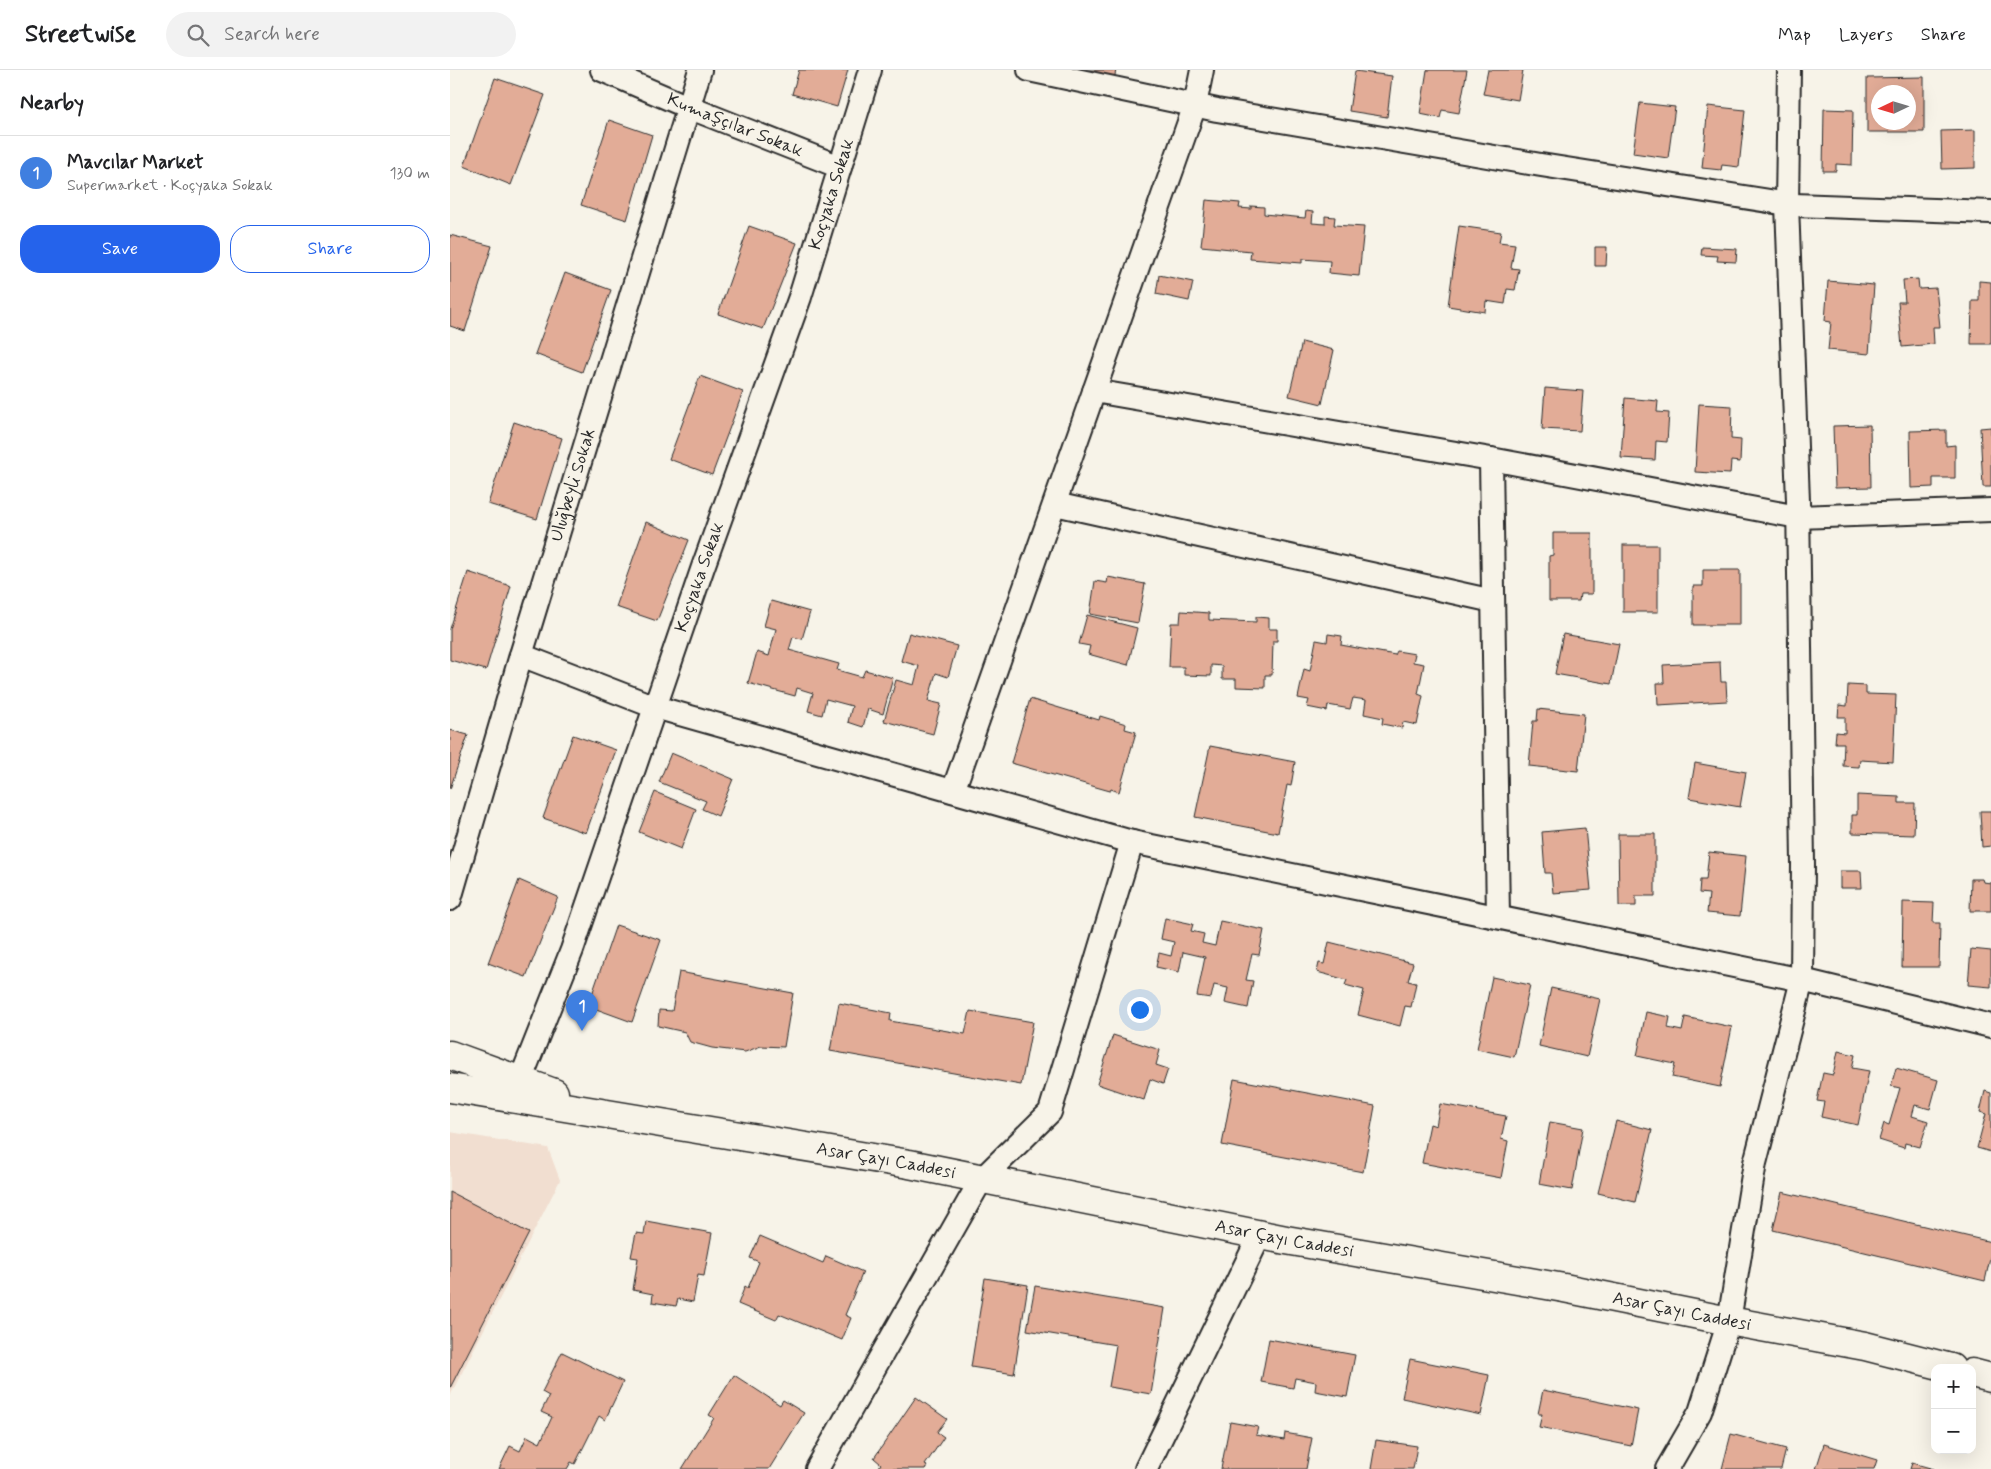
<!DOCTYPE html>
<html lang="en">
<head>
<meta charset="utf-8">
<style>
	:root { --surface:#fff; --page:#f2f2f2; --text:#202124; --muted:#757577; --line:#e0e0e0; --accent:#2563eb }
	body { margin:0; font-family:Mynerve,sans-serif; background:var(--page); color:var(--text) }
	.controls { position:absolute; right:15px; bottom:15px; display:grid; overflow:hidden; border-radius:10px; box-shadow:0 5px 20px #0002 }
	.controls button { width:45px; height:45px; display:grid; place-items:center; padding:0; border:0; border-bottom:1px solid var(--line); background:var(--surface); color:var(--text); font:25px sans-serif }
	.compass { position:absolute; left:1421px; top:15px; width:45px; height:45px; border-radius:50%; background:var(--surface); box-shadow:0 5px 20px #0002; rotate:266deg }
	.you { position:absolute; left:689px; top:939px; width:18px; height:18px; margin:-12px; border:4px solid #fff; border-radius:50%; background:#1a73e8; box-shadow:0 0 0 8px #1a73e833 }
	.badge { display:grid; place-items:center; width:32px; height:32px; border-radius:50%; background:var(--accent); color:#fff; font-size:16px; font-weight:700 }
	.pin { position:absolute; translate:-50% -41px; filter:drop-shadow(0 1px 2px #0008) }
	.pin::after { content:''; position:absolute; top:26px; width:18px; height:15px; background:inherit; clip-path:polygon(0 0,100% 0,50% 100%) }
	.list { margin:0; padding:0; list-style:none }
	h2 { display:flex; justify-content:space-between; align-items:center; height:65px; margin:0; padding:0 20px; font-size:21px }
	h2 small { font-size:16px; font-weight:400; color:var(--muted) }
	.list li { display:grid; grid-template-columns:32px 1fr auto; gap:15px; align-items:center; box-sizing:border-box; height:75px; padding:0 20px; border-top:1px solid var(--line) }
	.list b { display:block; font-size:19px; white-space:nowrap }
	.list p { margin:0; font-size:16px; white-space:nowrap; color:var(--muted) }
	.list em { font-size:16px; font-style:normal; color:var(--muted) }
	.actions { display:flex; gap:10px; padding:15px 20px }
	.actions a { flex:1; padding:11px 0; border:1px solid var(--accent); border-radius:20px; text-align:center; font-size:18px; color:var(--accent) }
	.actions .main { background:var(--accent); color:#fff }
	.icon { flex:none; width:28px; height:28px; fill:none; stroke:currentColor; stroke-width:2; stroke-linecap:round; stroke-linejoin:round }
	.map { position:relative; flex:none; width:1541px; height:1399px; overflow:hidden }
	header { display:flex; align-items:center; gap:30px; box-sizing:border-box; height:70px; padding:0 25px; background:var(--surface); border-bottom:1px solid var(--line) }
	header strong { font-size:24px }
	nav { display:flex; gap:28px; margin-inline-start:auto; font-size:18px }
	.search { width:350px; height:45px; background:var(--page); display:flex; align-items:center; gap:12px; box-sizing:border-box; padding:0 18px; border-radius:28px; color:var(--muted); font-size:19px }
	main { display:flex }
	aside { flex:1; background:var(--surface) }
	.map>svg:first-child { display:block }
</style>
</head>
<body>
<header>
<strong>Streetwise</strong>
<div class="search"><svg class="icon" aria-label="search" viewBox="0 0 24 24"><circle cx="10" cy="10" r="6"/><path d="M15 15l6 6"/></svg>Search here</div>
<nav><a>Map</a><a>Layers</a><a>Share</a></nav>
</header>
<main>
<aside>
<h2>Nearby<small></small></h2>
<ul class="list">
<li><span class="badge" style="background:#3f7fe0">1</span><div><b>Mavcılar Market</b><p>Supermarket · Koçyaka Sokak</p></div><em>130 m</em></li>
</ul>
<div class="actions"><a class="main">Save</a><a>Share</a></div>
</aside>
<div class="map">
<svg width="1541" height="1399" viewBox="0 0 1541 1399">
	<rect width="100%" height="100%" fill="#f7f3e8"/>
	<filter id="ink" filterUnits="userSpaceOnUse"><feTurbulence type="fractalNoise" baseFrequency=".02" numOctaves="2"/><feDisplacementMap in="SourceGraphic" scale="10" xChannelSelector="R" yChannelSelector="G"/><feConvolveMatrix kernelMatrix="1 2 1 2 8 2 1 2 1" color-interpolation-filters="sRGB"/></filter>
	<g filter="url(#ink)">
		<!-- built -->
		<path fill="#f1ded0" d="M0,1062L98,1078L110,1110L0,1326Z"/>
		<!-- building -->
		<g fill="#e2ac97" stroke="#2b2b2b" fill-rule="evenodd">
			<path d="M349,0H398L387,37L342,24Z"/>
			<path d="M619,0H666L664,10Z"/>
			<path d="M977,0H1017L1009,43L992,40L990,48L970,44Z"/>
			<path d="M1038,0H1073L1068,30L1033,24Z"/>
			<path d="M905,1L942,6L937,47L899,41Z"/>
			<path d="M1474,7V62H1417V8ZM1428,22H1458V52H1428Z"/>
			<path d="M45,8L95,25L61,115L14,96Z"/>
			<path d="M1190,33L1225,37L1218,88L1183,83Z"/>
			<path d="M1258,36L1295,40L1289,97L1272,95L1271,100L1252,98Z"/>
			<path d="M1374,39L1403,40L1402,95L1386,94V101H1373Z"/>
			<path d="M159,50L202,65L177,150L131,135Z"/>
			<path d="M1525,60V98L1492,99L1491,61Z"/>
			<path d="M756,130L790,133L789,138L801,139V136L814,137V144L855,148L856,141L863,142L862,153L875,154V146L885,147L884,155L914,157L909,206L879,203L880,191L852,189V193L800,189L801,181L751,176Z"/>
			<path d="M299,156L347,173L313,259L268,244Z"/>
			<path d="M1009,156L1051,162L1049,172L1065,174L1061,198L1069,199L1065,220L1057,219L1055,234L1036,231L1035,242L998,236Z"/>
			<path d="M0,165L42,176L15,261L0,256Z"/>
			<path d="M1145,177H1157L1156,196H1145Z"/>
			<path d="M1252,177L1287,179L1286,192L1267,191L1268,186L1251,185Z"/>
			<path d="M115,203L161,220L132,302L85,284Z"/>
			<path d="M709,205L743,212L739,231L706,224Z"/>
			<path d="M1468,209L1469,219L1486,218L1490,257H1483L1484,274L1452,277L1448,232H1455L1453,210Z"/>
			<path d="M1378,211L1424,215L1419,284L1378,280L1381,252L1375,251Z"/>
			<path d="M1529,211L1541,212V274H1521L1522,231H1529Z"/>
			<path d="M852,272L884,280L872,334L839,326Z"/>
			<path d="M250,306L293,322L262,405L219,389Z"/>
			<path d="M1095,318L1133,321L1130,361L1092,359Z"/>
			<path d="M1175,328L1208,331L1207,342L1219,343L1217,372L1206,371L1205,390L1171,388Z"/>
			<path d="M1249,334L1282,336L1281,369L1291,370L1290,392L1281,391L1280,404L1245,402Z"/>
			<path d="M64,352L112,368L87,449L38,434Z"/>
			<path d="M1420,355L1421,417L1385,418L1383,356Z"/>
			<path d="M1541,357V417H1533L1530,358Z"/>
			<path d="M1496,360V376L1505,375V408H1483V417L1461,418L1460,361Z"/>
			<path d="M196,452L239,470L207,551L166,537Z"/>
			<path d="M1103,463H1142V524H1130L1129,531H1099V486L1103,485Z"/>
			<rect x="1173" y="475" width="35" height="67"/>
			<path d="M1253,500H1290V555H1243V516H1253Z"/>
			<path d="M18,502L61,516L36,600L0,590V559Z"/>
			<path d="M658,507L695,514L688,553L640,544L645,511L657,513Z"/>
			<path d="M321,531L360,542L352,569L343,567L339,580L389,594L387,600L412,607L415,600L443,608L433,644L418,639L413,657L398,652L402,636L376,629L372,645L358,641L363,623L347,618L345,626L298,613L307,582L319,586L326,559L314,556Z"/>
			<path d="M731,541L759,543V550L806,552V547L819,548V559H827V571H823L822,605H815V618L786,617V609H772V596L761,595V606L734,605V597H719L721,553H730Z"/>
			<path d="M637,545L687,558L678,595L638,584L640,576L629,574Z"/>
			<path d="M459,563L507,576L498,607L486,603L478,631L491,634L483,664L434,651L446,610L464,615L469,596L451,591Z"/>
			<path d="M878,564L892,566L891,575L945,585L947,581L965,584L963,592L974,594L968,624L973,626L967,655L953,652L952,658L932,654L933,648L914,644L916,630L903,628L900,639L878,635L877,641L857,637L859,630L848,628L854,599L860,601L866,570L877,572Z"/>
			<path d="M1113,564L1169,574L1161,614L1105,604Z"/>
			<path d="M1270,592L1271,612H1276L1277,631L1208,635L1207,613H1214L1213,595Z"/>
			<path d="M1398,615L1416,616V624L1446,625L1443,692L1410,690L1409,697L1393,696L1394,673H1385L1386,662L1395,663V647H1388L1389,635L1397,636Z"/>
			<path d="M580,629L649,650L650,646L676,654L675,659L686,662L669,722L661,719L660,721L561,693Z"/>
			<path d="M1088,639L1134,644L1128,701L1079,696L1083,651H1087Z"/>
			<path d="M0,660L18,665L0,719Z"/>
			<path d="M123,665L166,680L136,763L93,748Z"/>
			<path d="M760,676L845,692L841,716L837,715L828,763L745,747Z"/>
			<path d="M221,683L283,709L268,746L252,739L256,731L209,712Z"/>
			<path d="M1245,693L1296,702L1290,737L1239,728Z"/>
			<path d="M205,722L246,739L231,779L189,762Z"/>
			<path d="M1407,725L1449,727V733H1465L1464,765L1402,763V745H1407Z"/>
			<path d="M1530,741H1541V776L1532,777Z"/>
			<path d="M1135,758L1141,820L1103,823L1101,803H1095L1092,762Z"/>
			<path d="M1168,764H1205V826H1186V836H1169Z"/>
			<path d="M1259,782L1296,786L1290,846L1257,843L1259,824L1249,823L1250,810H1256Z"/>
			<path d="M1390,801H1411L1412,818H1390Z"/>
			<path d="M1521,809H1532L1533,812L1541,813V841H1520Z"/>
			<path d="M69,810L108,827L76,907L38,893Z"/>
			<path d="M1453,832L1484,833L1483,853H1490L1489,897H1452Z"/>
			<path d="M715,848L743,854L741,861L754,864L752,873L765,876L770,851L814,860L809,885L802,884L796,910L803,911L798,938L775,933L778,918L764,915L761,928L747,926L755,887L733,882L729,902L706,897L709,883L721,886L724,872L711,869Z"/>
			<path d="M166,855L211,870L182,952L138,936Z"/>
			<path d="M879,872L963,893L958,911L966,913L961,937L955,936L950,956L908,945L914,920L895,915L897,910L867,902L869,893L874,894Z"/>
			<path d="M1521,879L1541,881V917L1518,915Z"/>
			<path d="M229,902L343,923L334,977L311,976L295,982L262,978L240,972L235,962L208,956L209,940L222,941Z"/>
			<path d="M1042,907L1080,915L1064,987L1027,979Z"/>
			<path d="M1101,918L1150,929L1137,987L1089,976Z"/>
			<path d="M389,933L441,943L440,951L515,964L520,941L583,952L571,1015L380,981Z"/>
			<path d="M1196,942L1220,947L1218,958L1232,961L1235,947L1282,957L1270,1017L1222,1007L1225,994L1187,986Z"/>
			<path d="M663,965L710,980L706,995L718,999L713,1014L700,1009L694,1030L647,1014Z"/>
			<path d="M1388,981L1405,985L1402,998L1419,1001L1408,1055L1371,1047L1374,1032L1367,1031L1373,1003L1383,1005Z"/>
			<path d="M1446,998L1488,1010L1480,1039L1465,1035L1462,1046L1478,1051L1470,1077L1455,1073L1454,1078L1429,1070L1434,1053L1439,1055L1450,1018L1441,1016Z"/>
			<path d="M784,1009L925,1036L913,1102L772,1075Z"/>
			<path d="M1535,1021L1541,1023V1082L1527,1078L1536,1044L1530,1042Z"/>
			<path d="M990,1034L1056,1046L1051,1069L1058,1071L1051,1108L972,1093L980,1054L986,1056Z"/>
			<path d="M1166,1051L1202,1060L1185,1132L1148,1123Z"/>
			<path d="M1100,1052L1133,1058L1122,1120L1089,1114Z"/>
			<path d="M0,1122L79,1163L0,1318Z"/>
			<path d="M1332,1122L1541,1172V1184L1535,1211L1323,1160Z"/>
			<path d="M196,1151L262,1163L254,1206L248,1205L243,1232L228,1229L226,1236L202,1232L203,1224L183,1220L188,1188L181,1187L186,1163L194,1164Z"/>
			<path d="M310,1166L373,1193L376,1186L413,1202L395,1245L401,1248L392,1270L329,1244L326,1250L288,1234L295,1216L298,1218L309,1192L300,1188Z"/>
			<path d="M535,1208L578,1215L564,1304L521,1297Z"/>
			<path d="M585,1216L715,1238L701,1324L659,1317L666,1275L577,1260Z"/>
			<path d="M819,1269L905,1285L897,1327L865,1321L866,1312L845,1308L843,1318L811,1312Z"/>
			<path d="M112,1282L173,1312L155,1350L149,1346L125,1394L121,1392L117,1399H49L60,1376L70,1381L77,1366L90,1373L102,1347L91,1342L99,1326L92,1322Z"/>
			<path d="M960,1289L1039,1305L1031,1345L952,1328Z"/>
			<path d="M284,1305L330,1335L333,1330L354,1343L319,1399H232L264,1348L259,1345Z"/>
			<path d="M1093,1320L1188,1340L1181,1376L1089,1357L1092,1344H1088Z"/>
			<path d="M466,1327L497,1349L487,1362L494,1367L475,1395L477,1396L475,1399H427L431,1394L424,1388Z"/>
			<path d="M780,1352L808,1357L806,1365L834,1370L835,1363L862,1368L856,1399H771Z"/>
			<path d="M1281,1364L1336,1379L1331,1399H1272Z"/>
			<path d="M926,1370L967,1376L963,1399H921Z"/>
			<path d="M1374,1374L1427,1390L1424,1399H1366Z"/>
			<path d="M1462,1393L1484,1399H1460Z"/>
		</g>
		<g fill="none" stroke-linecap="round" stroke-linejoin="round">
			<!-- minor casing -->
			<g stroke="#2b2b2b" stroke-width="26">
				<g id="minor">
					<path id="s1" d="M152,0L238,37L390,97"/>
					<path d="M579,0L767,40L1091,95L1344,135L1541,142"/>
					<path d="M644,321L1041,389L1348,447L1541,440"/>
					<path d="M1041,389L1048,847"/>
					<path d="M605,434L1043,531"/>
					<path d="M71,585L205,637L682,772L1352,910L1541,956"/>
					<path d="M503,721L745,35L752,0"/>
					<path id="s2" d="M0,829L71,585L250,0"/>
					<path id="s3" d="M70,1011L122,880L253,497L350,227L420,0"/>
					<path d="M367,1399L531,1110L600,1042L682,772"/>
					<path d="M696,1399L810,1165"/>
					<path d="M1217,1399L1250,1342L1279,1251L1305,1093L1352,910L1353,794L1348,431L1337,134L1339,0"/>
				</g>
			</g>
			<!-- tertiary casing -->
			<g stroke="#2b2b2b" stroke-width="31">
				<g id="tertiary">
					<path d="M0,985L104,1023"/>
					<path id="s4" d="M0,1018L459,1094L836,1170L1114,1218L1279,1251L1415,1276L1501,1298"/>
					<path d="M1522,1303L1541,1308"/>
				</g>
			</g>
			<!-- minor -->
			<use href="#minor" stroke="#f7f3e8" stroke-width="22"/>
			<!-- tertiary -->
			<use href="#tertiary" stroke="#f7f3e8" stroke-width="28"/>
		</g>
	</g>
	<g text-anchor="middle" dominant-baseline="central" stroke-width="5" stroke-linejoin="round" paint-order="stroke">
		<!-- street labels -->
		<g font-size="18" fill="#2b2b2b" stroke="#f7f3e8">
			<text stroke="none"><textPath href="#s1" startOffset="144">Kumaşçılar Sokak</textPath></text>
			<text stroke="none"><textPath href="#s3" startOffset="940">Koçyaka Sokak</textPath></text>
			<text stroke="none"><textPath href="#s2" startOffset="432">Uluğbeyli Sokak</textPath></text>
			<text stroke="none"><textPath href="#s3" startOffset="535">Koçyaka Sokak</textPath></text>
			<text stroke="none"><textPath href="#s4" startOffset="442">Asar Çayı Caddesi</textPath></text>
			<text stroke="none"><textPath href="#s4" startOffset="848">Asar Çayı Caddesi</textPath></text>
			<text stroke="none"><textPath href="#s4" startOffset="1252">Asar Çayı Caddesi</textPath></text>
		</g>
	</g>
</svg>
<div class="controls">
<button>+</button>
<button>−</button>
</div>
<svg class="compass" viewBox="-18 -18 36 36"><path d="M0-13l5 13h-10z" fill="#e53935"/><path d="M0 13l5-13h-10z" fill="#757577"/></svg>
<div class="you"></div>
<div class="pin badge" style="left:132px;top:961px;background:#3f7fe0">1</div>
</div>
</main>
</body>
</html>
